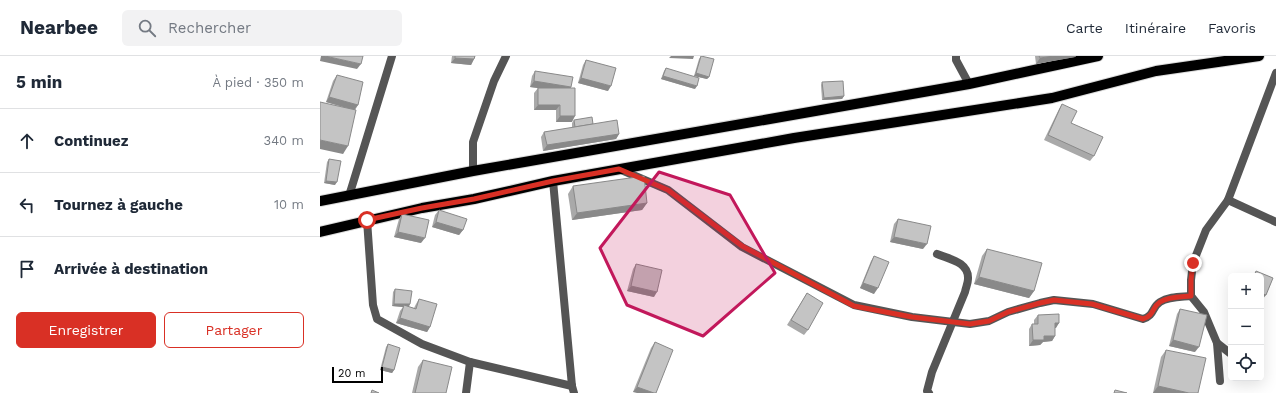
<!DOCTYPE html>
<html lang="fr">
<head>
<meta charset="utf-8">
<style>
	:root { --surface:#fff; --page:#f2f2f3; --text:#1f2937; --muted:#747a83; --line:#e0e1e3; --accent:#d93025 }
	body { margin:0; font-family:"Work Sans",sans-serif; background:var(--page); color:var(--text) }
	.controls { position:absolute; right:12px; bottom:12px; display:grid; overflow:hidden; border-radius:6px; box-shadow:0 4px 16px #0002 }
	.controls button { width:36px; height:36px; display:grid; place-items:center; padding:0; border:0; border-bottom:1px solid var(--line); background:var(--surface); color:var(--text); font:20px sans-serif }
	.scale { position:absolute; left:12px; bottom:10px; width:51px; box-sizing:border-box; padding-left:4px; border:2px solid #000; border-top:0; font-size:11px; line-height:14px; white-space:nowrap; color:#000; -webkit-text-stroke:3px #fff; paint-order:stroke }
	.stop { position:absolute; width:12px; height:12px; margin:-9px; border:3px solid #d93025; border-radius:50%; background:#fff }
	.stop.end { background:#d93025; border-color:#fff; box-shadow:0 1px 4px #0008 }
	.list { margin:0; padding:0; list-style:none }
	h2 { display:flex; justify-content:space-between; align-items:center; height:52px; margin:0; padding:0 16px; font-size:17px }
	h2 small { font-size:13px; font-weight:400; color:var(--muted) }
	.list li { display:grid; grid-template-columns:26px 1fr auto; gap:12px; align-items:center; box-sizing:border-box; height:64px; padding:0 16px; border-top:1px solid var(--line) }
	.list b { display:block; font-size:15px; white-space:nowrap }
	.list em { font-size:13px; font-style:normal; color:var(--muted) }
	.actions { display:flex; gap:8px; padding:12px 16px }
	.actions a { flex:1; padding:9px 0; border:1px solid var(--accent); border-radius:6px; text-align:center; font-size:14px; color:var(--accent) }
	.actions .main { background:var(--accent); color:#fff }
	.icon { flex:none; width:22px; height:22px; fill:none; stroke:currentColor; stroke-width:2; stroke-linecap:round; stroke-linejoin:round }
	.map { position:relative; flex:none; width:956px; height:337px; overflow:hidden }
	header { display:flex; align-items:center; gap:24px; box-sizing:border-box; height:56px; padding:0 20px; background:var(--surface); border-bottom:1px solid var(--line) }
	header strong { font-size:19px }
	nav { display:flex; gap:22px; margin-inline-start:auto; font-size:14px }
	.search { width:280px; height:36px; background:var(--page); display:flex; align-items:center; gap:10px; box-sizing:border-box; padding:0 14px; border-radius:6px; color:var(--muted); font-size:15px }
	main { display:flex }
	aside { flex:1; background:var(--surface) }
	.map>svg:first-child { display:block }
</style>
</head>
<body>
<header>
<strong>Nearbee</strong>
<div class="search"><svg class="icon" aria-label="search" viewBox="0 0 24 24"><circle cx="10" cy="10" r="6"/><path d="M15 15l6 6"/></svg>Rechercher</div>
<nav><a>Carte</a><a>Itinéraire</a><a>Favoris</a></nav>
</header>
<main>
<aside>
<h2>5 min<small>À pied · 350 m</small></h2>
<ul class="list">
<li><svg class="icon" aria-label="ahead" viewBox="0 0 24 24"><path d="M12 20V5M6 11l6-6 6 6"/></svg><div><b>Continuez</b></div><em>340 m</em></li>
<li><svg class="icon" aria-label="left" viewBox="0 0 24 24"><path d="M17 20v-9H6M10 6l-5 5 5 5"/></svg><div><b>Tournez à gauche</b></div><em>10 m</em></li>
<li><svg class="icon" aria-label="arrive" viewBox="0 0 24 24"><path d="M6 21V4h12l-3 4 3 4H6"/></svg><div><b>Arrivée à destination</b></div></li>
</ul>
<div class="actions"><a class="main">Enregistrer</a><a>Partager</a></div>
</aside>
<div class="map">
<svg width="956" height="337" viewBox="0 0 956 337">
	<rect width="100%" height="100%" fill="#fff"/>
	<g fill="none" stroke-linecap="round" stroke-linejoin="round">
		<!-- primary casing -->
		<g stroke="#dbdbdb" stroke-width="12">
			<g id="primary">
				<path d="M0,145L153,115L649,28L778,0"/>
				<path d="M0,176L102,152L154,143L233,125L474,82L732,42L836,15L939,0"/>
			</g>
		</g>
		<!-- street -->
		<g stroke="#555" stroke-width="8">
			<path d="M636,0V4L649,28"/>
			<path d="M299,113L348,134L422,191L534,249L592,261L650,268L669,265L688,256L720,247L734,244L773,248L823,263C835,259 831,252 840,246C849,240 862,241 871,240"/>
			<path d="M153,115V86L174,25L186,0"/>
			<path d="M233,125L252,330L254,337"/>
			<path d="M29,140L72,0"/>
			<path d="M908,144L956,166"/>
			<path d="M47,164L53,249L57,263L102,288L150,306L252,330"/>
			<path d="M897,287L900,325"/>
			<path d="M911,298L897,287L884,256L871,240V224L873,207L886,174L908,144L956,17"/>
			<path d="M146,337L150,306"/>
			<path d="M609,337L607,335L612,316L645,236C646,231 648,227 648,223C649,206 629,203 617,198"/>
		</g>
		<!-- primary -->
		<use href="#primary" stroke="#000" stroke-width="10"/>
	</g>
	<!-- wall -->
	<g fill="#a9a9a9">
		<path d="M132,0H155L154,3L151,9L131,7Z"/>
		<path d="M381,0L389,21L387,23L374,20L379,3Z"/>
		<path d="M715,0H756L755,1L716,8Z"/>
		<path d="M266,4L288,35L258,27L263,9Z"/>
		<path d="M346,12L375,33L341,23L344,15Z"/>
		<path d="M215,15L251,31L252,66H236V54H214V37L218,32L210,31L212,20Z"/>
		<path d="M17,19L38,49L35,54L23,98V51L6,46L13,25Z"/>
		<path d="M502,26L524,40L522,43L502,44L501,29Z"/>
		<path d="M742,48L751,67L774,100L770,105L724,84L739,53Z"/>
		<path d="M254,64L273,68L299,78L296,83L223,95L221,81L224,76L252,72V67Z"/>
		<path d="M9,103L15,129L4,127L7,106Z"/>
		<path d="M253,130L327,147L322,154L252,164L248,138Z"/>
		<path d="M119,154L143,174L139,179L112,171L115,159Z"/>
		<path d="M82,158L101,187L74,181L79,163Z"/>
		<path d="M578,163L603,193L570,186L574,168Z"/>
		<path d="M667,193L714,235L709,242L654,228L662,200Z"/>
		<path d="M554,200V238L540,232L551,205Z"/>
		<path d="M316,208L334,241L307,235L313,213Z"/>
		<path d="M75,233L90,248L89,251L94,252L96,248L99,243L110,271L107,276L76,267L80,255L83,251L72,250L73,236Z"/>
		<path d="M487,237L488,274L484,279L467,269Z"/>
		<path d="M860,253L875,296L849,290L857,258Z"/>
		<path d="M718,259L739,267L735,272V280L732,285L723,286L720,289L709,290V273L712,268H714V264Z"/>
		<path d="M335,286L336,337L313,336L331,292Z"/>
		<path d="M68,288L74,314L72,317L60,314L66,291Z"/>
		<path d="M846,294L878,337H833L841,301Z"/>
		<path d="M103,304L126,337H92L98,311Z"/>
	</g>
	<!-- shaded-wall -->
	<g fill="#898989">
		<path d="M1,0H5L41,8L37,13L0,5Z"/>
		<path d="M351,0H374L373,3L349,2Z"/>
		<path d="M734,0H756L755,1L716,8L720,2Z"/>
		<path d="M135,2L154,3L151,9L131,7Z"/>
		<path d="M376,17L389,21L387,23L374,20Z"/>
		<path d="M343,20L377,30L375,33L341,23Z"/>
		<path d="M261,22L291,30L288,35L258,27Z"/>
		<path d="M214,25L251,31L247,36L210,31Z"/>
		<path d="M524,40L522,43L502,44L504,42Z"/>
		<path d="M9,41L38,49L34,54L6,46Z"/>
		<path d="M218,49H240L236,54H214Z"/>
		<path d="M240,60H255L252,66H236Z"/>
		<path d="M299,78L296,83L223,95L227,89Z"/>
		<path d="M0,84L28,90L23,98L0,93Z"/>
		<path d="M6,125L17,126L15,129L4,127Z"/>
		<path d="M327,147L322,154L252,164L257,157Z"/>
		<path d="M116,166L143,174L139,179L112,171Z"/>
		<path d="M78,176L105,182L101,187L74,181Z"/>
		<path d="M574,181L607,188L603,193L570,186Z"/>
		<path d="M659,221L714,235L709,242L654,228Z"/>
		<path d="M543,227L558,232L554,238L540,232Z"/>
		<path d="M311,230L337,236L334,241L307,235Z"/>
		<path d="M941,237L946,239L942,244H941Z"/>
		<path d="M74,248H90L88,251L84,249L83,251L72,250Z"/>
		<path d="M80,262L110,271L107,276L76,267Z"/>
		<path d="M735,267H739L736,272H732Z"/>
		<path d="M724,280H735L732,285L723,286L720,289L709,290L713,284Z"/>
		<path d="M853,284L879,291L875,296L849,290Z"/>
		<path d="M62,311L74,314L72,317L60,314Z"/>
		<path d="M838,330L869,337H833Z"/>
		<path d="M317,331L334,337H317L313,336Z"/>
	</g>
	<!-- building -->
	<g fill="#c4c4c4" stroke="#898989">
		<path d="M5,0H43L41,8Z"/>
		<path d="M135,0H155L154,3L135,2Z"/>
		<path d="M381,0L394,3L389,21L376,17Z"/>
		<path d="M719,0H734L720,2Z"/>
		<path d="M266,4L296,12L291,30L261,22Z"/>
		<path d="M346,12L379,22L377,30L343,20Z"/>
		<path d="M215,15L253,21L251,31L214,25Z"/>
		<path d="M17,19L43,26L38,49L9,41Z"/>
		<path d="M523,25L524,40L504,42L502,26Z"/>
		<path d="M218,32H255V60H240V49H218Z"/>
		<path d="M0,46L36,54L28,90L0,84Z"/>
		<path d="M742,48L757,55L751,67L783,81L774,100L728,79Z"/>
		<path d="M272,61L273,68L255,71L254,64Z"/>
		<path d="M297,64L299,78L227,89L224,76Z"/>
		<path d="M9,103L21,105L17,126L6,125Z"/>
		<path d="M324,120L327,147L257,157L253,130Z"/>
		<path d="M119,154L147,163L143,174L116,166Z"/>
		<path d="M82,158L109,164L105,182L78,176Z"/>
		<path d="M578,163L611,170L607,188L574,181Z"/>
		<path d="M667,193L722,207L714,235L659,221Z"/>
		<path d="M554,200L569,206L558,232L543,227Z"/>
		<path d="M316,208L342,214L337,236L311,230Z"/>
		<path d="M936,215L953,222L946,239L941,237V220H934Z"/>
		<path d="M75,233L92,235L90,248H74Z"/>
		<path d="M487,237L503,247L488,274L471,264Z"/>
		<path d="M99,243L117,248L110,271L80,262L84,249L96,253Z"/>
		<path d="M860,253L887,259L879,291L853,284Z"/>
		<path d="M739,258V267H735V280H724V284H713L712,268H718V259Z"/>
		<path d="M335,286L353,294L336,337H334L317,331Z"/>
		<path d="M68,288L80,292L74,314L62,311Z"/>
		<path d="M846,294L886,302L878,337H869L838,330Z"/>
		<path d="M103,304L132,311L126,337H95Z"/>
		<path d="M52,334L59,337H51Z"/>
		<path d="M795,334L807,337H794Z"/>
	</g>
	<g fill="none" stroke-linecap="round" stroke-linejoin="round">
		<!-- route -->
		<path stroke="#d93025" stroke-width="5" d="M47,164L102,152L154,143L233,125L299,113L348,134L422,190L534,250L592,261L650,268L669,265L688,256L720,247L734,244L772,248L823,263C835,259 831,252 840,246C849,240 862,241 871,240V224L873,207"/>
	</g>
	<!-- marked area -->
	<path fill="#c2185b" fill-opacity="0.2" stroke="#c2185b" stroke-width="3" stroke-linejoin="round" d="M339,116L410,139L455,217L383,280L307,249L280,192Z"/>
</svg>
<div class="controls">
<button>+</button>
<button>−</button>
<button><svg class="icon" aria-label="locate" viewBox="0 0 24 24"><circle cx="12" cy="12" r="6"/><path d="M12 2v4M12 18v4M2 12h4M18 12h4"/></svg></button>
</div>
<div class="scale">20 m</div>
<div class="stop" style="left:47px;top:164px"></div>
<div class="stop end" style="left:873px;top:207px"></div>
</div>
</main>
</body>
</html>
